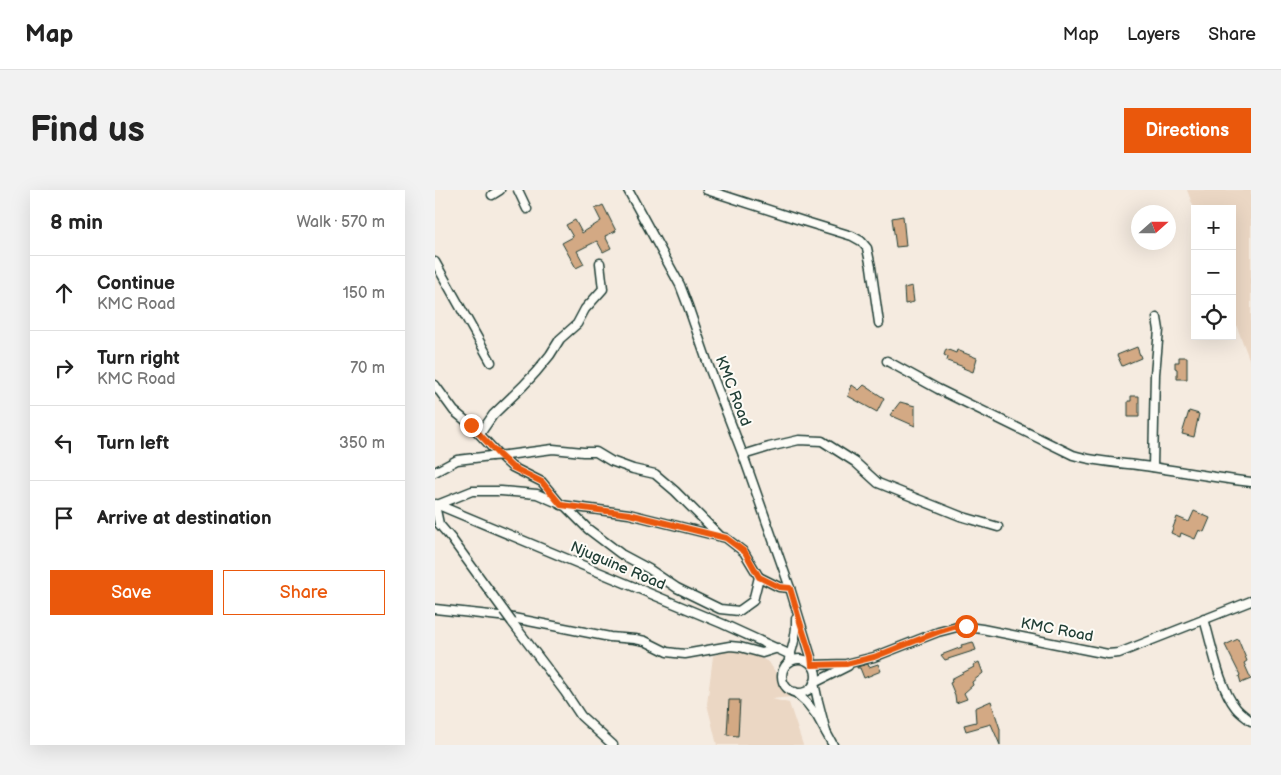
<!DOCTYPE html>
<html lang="en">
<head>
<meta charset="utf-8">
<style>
	:root { --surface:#fff; --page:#f2f2f2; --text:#222; --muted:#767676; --line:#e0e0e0; --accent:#ea580c }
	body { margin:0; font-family:"Balsamiq Sans",sans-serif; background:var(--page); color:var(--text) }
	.controls { position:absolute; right:15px; top:15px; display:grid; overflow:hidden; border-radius:0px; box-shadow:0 5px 20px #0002 }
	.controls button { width:45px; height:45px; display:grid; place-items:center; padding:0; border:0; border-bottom:1px solid var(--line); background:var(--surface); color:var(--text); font:25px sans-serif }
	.compass { position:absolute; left:696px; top:15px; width:45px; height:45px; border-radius:50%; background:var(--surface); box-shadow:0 5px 20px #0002; rotate:69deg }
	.stop { position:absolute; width:15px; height:15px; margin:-11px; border:4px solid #ea580c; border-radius:50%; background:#fff }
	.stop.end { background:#ea580c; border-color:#fff; box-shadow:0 1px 5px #0008 }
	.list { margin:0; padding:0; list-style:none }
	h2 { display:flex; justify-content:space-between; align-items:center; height:65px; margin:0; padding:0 20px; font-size:21px }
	h2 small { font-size:16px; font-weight:400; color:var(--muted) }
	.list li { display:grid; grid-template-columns:32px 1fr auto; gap:15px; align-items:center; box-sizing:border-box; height:75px; padding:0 20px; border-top:1px solid var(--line) }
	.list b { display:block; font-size:19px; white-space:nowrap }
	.list p { margin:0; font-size:16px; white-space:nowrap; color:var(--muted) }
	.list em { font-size:16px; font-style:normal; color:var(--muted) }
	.actions { display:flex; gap:10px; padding:15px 20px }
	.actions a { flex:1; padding:11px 0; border:1px solid var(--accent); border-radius:0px; text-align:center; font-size:18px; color:var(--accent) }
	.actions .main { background:var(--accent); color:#fff }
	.icon { flex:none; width:28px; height:28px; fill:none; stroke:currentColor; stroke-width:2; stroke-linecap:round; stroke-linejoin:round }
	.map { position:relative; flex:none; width:816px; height:555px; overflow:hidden; border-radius:0px }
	header { display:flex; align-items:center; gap:30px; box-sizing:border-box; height:70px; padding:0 25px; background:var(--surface); border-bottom:1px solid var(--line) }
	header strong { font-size:24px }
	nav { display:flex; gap:28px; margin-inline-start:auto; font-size:18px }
	.intro { display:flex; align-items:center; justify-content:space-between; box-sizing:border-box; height:120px; padding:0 30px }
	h1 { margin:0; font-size:35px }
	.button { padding:12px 22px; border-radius:0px; background:var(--accent); color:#fff; font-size:18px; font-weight:700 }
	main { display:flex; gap:30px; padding:0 30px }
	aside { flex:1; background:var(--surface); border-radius:0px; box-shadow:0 5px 20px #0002 }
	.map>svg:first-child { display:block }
</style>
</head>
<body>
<header>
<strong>Map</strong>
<nav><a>Map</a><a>Layers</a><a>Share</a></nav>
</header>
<div class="intro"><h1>Find us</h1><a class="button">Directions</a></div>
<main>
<aside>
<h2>8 min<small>Walk · 570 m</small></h2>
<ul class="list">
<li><svg class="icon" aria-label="ahead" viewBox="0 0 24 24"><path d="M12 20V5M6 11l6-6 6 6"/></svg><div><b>Continue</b><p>KMC Road</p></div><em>150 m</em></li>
<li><svg class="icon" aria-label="right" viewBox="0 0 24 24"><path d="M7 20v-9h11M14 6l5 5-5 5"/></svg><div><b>Turn right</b><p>KMC Road</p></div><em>70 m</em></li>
<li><svg class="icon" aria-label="left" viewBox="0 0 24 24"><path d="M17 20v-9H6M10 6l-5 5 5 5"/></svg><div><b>Turn left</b></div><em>350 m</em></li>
<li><svg class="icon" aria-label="arrive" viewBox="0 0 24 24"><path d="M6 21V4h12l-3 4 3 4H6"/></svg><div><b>Arrive at destination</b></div></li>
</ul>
<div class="actions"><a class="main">Save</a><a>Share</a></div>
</aside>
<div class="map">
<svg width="816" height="555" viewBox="0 0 816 555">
	<rect width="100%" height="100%" fill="#f5ebe0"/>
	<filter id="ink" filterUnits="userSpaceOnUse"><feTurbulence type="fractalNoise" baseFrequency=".02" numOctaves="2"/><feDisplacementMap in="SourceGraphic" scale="10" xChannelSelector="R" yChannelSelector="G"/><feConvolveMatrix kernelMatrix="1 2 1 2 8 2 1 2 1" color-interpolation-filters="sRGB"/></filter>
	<g filter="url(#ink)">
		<!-- built -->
		<g fill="#ebd7c4">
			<path d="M752,0H816V174L797,124V19H760V21Z"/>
			<path d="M301,457L334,472L356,507L337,509L354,513L368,555H282L272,514L278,466Z"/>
		</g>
		<!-- building -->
		<g fill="#d3a984" stroke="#1f3d34">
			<path d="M168,15L181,41L170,46L176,58L168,62L162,51L142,61L149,74L141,78L127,53L138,47L131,35L140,30L147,43L166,31L160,19Z"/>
			<path d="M468,26L471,56L461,57L457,28Z"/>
			<path d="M477,96L479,112L470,114L469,98Z"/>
			<path d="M702,157L706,168L687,176L682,165Z"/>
			<path d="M511,159L521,163L522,160L542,168L538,182L528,178L529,177L512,171L513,167L509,165Z"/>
			<path d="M744,167H752V189H742V179L740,178V172H744Z"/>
			<path d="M417,195L424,200L429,195L449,208L442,222L413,206Z"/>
			<path d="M696,206H704V227H693V211H696Z"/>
			<path d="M465,212L480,216V236L455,225Z"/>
			<path d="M754,221L764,224L759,247L747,244Z"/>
			<path d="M759,321L775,328L769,342L764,340L760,349L746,343L745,347L736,343L742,327L754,332Z"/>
			<path d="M803,449L812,471L809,473L816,489L806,493L804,486L805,485L790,455Z"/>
			<path d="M538,452L541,460L510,470L506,465L527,457L526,455Z"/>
			<path d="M544,472L548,483L537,492L538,495L529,503L532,509L521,513L520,505L515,493L517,492L516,489L539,477L538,475Z"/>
			<path d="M433,474L434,477L443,474L446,481L429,488L425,478H422V477Z"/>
			<path d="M294,510H305L303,546L292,545Z"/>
			<path d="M556,511L565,539V555L556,534L531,541L529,535L541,532L540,518Z"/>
		</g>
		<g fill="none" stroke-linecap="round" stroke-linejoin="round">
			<!-- street casing -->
			<g stroke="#1f3d34" stroke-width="11">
				<g id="street">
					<path d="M83,0L92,19"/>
					<path d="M193,0L245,95L253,116L274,177L308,265L355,398L376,467L377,475L411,474L439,467L503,442L526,436L547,439L657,461L673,464L684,463L816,411"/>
					<path d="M272,0L368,31L417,46L426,51L432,58L436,77L444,133"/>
					<path d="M57,5L65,0"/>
					<path d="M0,72L56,172"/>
					<path d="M452,171L503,199L638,265C664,273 691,273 717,277C750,282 783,288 816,292"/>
					<path d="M0,195L19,221L36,235L63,264L77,277L107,292L126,315L194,324L291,348L309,362L324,387"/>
					<path d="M45,244L58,225L88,196L101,182L115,165L125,149L142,134L150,119L168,99L165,73"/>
					<path d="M72,265L118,259L148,262H161L176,271L198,279L220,284L240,301L285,346"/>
					<path d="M308,265L334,257L364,250L387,251L420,272L443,293L525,326L563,337"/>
					<path d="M718,277L720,184L724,140L722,128"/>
					<path d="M0,282L22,270L56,266"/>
					<path d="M1,314L288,434L356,465"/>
					<path d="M0,315L4,334L16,348L69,421"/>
					<path d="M2,315L37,301H66L102,304L130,316L153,339L186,364L214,379L242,398L285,419L304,421L318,411L324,387L344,397L355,398"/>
					<path d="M0,419L73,427L175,447L200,449L210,451L232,462L240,463L250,464L295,456L305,457L327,463L343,458"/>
					<path d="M769,429C777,455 784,497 801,518C805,523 811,527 816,531"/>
					<path d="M77,432L130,502L146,526L178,555"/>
					<path d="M354,469C358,456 362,443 361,429"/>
					<circle cx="364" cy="486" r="17"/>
					<path d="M360,502L372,513L382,526L398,555"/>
					<path d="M391,542L383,511L379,493L413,476"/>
				</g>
			</g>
			<!-- street -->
			<use href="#street" stroke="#fdfcf7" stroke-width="8"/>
			<!-- street-bridge casing -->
			<g stroke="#1f3d34" stroke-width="11" stroke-linecap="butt">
				<g id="street-bridge">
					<path d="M56,266L72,265"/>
					<path d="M69,421L77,432"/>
				</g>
			</g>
			<!-- street-bridge -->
			<use href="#street-bridge" stroke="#fdfcf7" stroke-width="8"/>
		</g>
	</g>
	<g fill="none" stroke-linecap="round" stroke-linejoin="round" filter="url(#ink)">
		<!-- route -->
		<path stroke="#ea580c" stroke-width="6" d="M36,235L63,264L77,277L107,292L126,315L194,324L291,348L310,362L324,387L344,397L355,398L365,432L376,466L377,475L411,474L439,467L503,442L519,437L531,436"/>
	</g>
	<g text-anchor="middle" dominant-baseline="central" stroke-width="4" stroke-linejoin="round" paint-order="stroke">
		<!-- street labels -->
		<g font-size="15" fill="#1f3d34" stroke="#fdfcf7">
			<text transform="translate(298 201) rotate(69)">KMC Road</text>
			<text transform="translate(183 376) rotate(23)">Njuguine Road</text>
			<text transform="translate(622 440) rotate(11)">KMC Road</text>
		</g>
	</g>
</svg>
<div class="controls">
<button>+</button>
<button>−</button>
<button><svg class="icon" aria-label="locate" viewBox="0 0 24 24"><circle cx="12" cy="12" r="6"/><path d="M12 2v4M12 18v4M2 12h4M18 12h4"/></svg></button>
</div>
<svg class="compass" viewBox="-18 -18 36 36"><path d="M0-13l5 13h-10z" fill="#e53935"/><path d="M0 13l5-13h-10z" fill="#767676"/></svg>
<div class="stop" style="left:531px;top:436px"></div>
<div class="stop end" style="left:36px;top:235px"></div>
</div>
</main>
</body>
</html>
